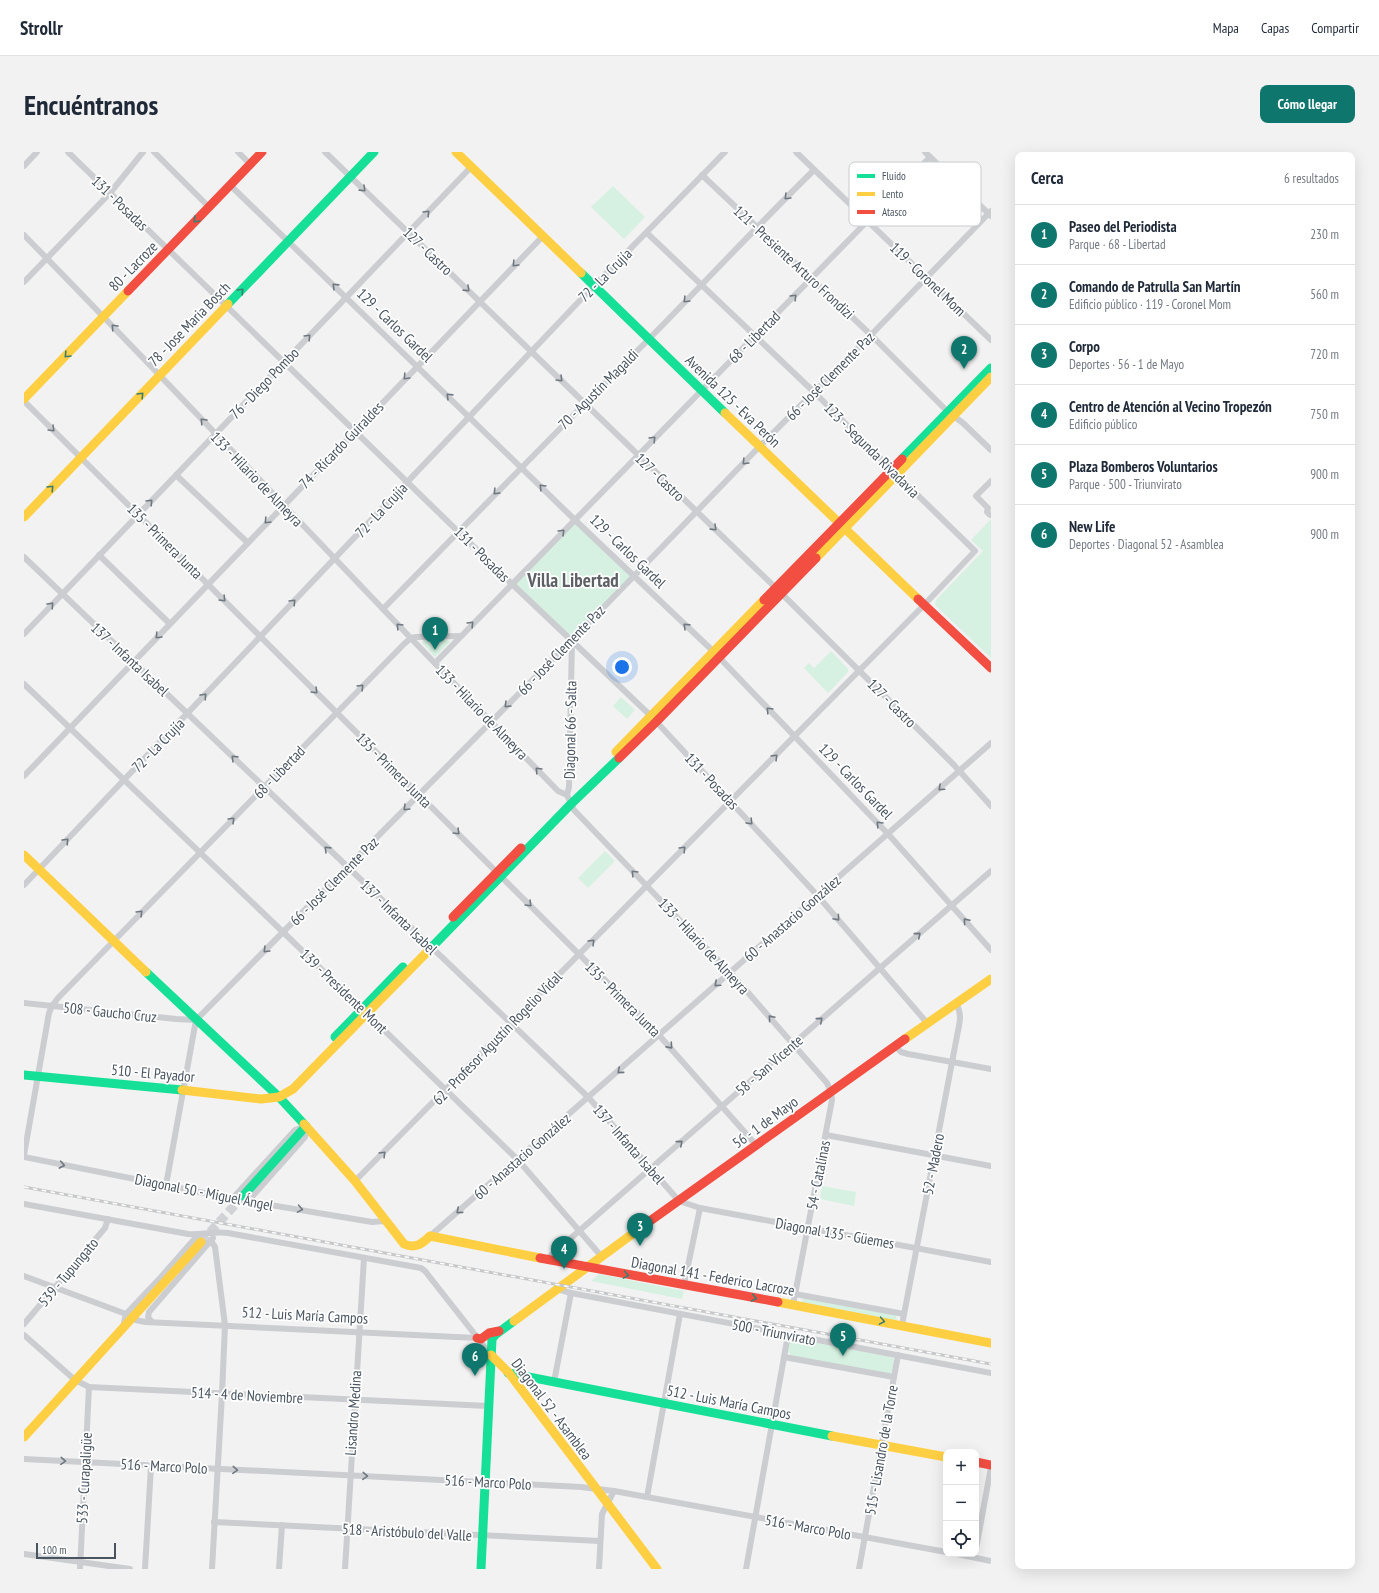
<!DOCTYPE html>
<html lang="es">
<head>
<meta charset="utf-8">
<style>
	:root { --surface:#fff; --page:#f2f2f3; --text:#1f2937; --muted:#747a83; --line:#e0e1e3; --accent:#0f766e }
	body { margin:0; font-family:"PT Sans Narrow",sans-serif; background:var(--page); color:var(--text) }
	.controls { position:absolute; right:12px; bottom:12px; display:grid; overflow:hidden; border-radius:8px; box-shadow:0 4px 16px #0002 }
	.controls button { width:36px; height:36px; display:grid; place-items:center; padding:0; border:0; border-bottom:1px solid var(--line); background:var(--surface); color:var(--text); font:20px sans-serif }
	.scale { position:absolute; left:12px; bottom:10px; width:80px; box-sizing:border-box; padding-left:4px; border:2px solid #48545f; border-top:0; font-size:11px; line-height:14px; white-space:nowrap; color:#48545f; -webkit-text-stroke:3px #fff; paint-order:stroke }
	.you { position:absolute; left:598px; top:515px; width:14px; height:14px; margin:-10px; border:3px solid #fff; border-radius:50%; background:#1a73e8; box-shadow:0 0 0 6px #1a73e833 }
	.badge { display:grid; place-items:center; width:26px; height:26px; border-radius:50%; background:var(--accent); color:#fff; font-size:13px; font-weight:700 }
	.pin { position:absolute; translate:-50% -33px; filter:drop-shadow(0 1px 2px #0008) }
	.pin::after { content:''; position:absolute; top:21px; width:14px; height:12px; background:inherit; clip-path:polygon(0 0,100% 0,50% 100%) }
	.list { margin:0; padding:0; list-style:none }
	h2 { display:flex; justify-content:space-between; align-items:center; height:52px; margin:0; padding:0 16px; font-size:17px }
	h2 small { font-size:13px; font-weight:400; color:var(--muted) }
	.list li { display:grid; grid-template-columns:26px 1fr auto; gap:12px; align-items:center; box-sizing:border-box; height:60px; padding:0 16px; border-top:1px solid var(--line) }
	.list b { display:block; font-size:15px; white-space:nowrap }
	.list p { margin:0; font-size:13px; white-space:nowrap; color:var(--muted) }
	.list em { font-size:13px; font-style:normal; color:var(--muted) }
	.icon { flex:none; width:22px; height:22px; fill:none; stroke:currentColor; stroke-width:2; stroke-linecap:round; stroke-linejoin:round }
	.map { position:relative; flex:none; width:967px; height:1417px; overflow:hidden; border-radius:8px }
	header { display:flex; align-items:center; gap:24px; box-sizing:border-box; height:56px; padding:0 20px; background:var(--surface); border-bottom:1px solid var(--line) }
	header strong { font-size:19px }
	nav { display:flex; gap:22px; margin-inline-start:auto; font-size:14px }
	.intro { display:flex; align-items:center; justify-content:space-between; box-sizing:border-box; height:96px; padding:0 24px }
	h1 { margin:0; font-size:28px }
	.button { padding:10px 18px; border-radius:8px; background:var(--accent); color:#fff; font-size:14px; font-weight:700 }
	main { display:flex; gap:24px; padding:0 24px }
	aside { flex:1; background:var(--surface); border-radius:8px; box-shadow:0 4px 16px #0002 }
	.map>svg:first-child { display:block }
</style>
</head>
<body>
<header>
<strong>Strollr</strong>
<nav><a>Mapa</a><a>Capas</a><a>Compartir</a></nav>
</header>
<div class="intro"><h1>Encuéntranos</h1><a class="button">Cómo llegar</a></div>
<main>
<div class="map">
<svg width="967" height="1417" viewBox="0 0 967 1417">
	<rect width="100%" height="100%" fill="#f2f2f2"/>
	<!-- green -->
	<g fill="#d6f1e1">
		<path d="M589,34L621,65L600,87L567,55Z"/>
		<path d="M967,367V506L911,453L912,448L959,399L947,388Z"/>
		<path d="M551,368L610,424L548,488L487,431Z"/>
		<path d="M400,488H424L426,490L411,505L398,491Z"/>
		<path d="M807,499L824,517V520L804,541L780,516L785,511L790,516Z"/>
		<path d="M597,545L611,558L603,567L589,554Z"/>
		<path d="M581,699L591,709L564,736L554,726Z"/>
		<path d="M798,1034L832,1040L830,1054L796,1047Z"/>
		<path d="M575,1122L660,1139L658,1147L567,1129Z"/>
		<path d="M780,1146L872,1163L873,1169L778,1153L777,1150Z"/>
		<path d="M768,1186L869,1205C871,1210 869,1218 866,1222L767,1204L764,1199L766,1188Z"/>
	</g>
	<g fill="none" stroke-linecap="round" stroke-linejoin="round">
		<!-- secondary-tunnel -->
		<path stroke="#d0d2d5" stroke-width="9" stroke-dasharray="9 4.5" stroke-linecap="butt" d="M177,1090L219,1044"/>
		<!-- street -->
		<g stroke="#cbcdd0" stroke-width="6">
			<path d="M44,0L487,431L628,565L793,743L904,872"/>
			<path d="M130,0L185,55"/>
			<path d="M214,0L226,12"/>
			<path d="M301,0L757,441L930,613L967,654"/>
			<path d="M772,0L967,188"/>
			<path d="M901,0L967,64"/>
			<path d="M0,14L13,0"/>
			<path d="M678,23L847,183L924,260L939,271L967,298"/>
			<path d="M206,33L551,368L690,500L865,683L967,798"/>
			<path d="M0,83C180,267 355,455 534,639L543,643L550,658L713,828L803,931L807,940L808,948L769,1153"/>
			<path d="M0,130L86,41L119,0"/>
			<path d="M0,249L626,873L732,993"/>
			<path d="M152,323L223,390"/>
			<path d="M966,363L963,360L964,356L952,344L967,329"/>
			<path d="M75,403L145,471"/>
			<path d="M0,405L565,946L655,1049L676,1056L967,1110"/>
			<path d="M359,457C447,367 535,277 624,188C680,131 734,73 790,18"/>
			<path d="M0,482L447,15"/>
			<path d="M411,511L906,5"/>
			<path d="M0,532L259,780L494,1008L578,1105"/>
			<path d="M0,624L519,84"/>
			<path d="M543,643L545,635L548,488"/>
			<path d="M0,733L562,142L701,0"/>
			<path d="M0,851L152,867L172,868"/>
			<path d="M172,868L548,488L735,295L847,183L967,59"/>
			<path d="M872,895L877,900L884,902L967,917"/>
			<path d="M802,983L967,1014"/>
			<path d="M0,1003L25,861L28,854L34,846L380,492L387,486L392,485L435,484"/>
			<path d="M0,1005L216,1048L348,1070L361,1069"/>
			<path d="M331,1029L900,453L951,399L872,322L790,240L623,81"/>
			<path d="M142,1033L172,868"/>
			<path d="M209,1046L271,978L282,974L281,985L225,1048"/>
			<path d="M0,1052L164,1082C178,1083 191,1079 204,1081L397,1116L401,1119L467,1203"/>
			<path d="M406,1084L967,591"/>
			<path d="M187,1089L191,1095L201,1173L198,1242L188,1417"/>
			<path d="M523,1107L967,719"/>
			<path d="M0,1124L102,1162"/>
			<path d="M660,1133L676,1056"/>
			<path d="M533,1137L547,1141L967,1221"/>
			<path d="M771,1142L880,1162"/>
			<path d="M107,1167L121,1170L453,1186"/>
			<path d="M128,1170L124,1165L125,1160L189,1086"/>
			<path d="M0,1172L81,1076L84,1067"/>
			<path d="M878,1173L933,884C935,873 939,862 932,852"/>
			<path d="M99,1175L102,1162L137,1125L174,1083"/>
			<path d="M0,1183L51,1228L65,1235L464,1254"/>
			<path d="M760,1205L870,1225"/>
			<path d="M530,1230L547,1141"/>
			<path d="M0,1307L557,1335L590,1339L922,1400"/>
			<path d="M623,1345L656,1162"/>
			<path d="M190,1370L576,1389"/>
			<path d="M952,1397L967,1315"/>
			<path d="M0,1402L106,1417"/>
			<path d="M933,1402L967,1409"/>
			<path d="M56,1417L65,1235"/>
			<path d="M121,1417L127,1314"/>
			<path d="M255,1417L258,1373"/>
			<path d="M321,1417L340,1106"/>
			<path d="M575,1417L578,1362L590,1339"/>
			<path d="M722,1417L764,1183"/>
			<path d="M835,1417L874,1203"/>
		</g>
		<!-- fast -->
		<g stroke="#16e098" stroke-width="9">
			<path d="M557,121L701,261"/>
			<path d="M204,152L350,0"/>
			<path d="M878,307L967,216"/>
			<path d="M405,798L547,652L595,606"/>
			<path d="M122,820L255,945L280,972"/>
			<path d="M311,885L379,815"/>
			<path d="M0,923L158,938"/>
			<path d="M219,1044L282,974"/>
			<path d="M484,1221L808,1284"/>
			<path d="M457,1417L468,1187L471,1183L490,1169"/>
		</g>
		<!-- slow -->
		<g stroke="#ffcf43" stroke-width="9">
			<path d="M432,0L557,121"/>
			<path d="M0,247L104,139"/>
			<path d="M701,261L894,447"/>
			<path d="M0,365L204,152"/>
			<path d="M792,406L967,225"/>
			<path d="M592,600L740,448"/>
			<path d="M0,703L122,820"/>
			<path d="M881,887L967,827"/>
			<path d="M158,938L237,947L255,945L269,937L405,798"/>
			<path d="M280,972L331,1029L380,1092C391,1097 398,1092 406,1084L516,1106"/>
			<path d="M754,1150L967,1191"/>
			<path d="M490,1169L626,1069"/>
			<path d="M467,1203L485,1221L633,1417"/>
			<path d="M808,1284L922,1305"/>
			<path d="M0,1285L177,1090"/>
		</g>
		<!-- jam -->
		<g stroke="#f24e42" stroke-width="9">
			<path d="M104,139L238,0"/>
			<path d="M894,447L967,516"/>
			<path d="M740,448L878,307"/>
			<path d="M595,606L632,570L792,406"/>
			<path d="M429,765L497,696"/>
			<path d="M626,1069L881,887"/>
			<path d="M516,1106L754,1150"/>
			<path d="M453,1186L457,1187L465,1181L475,1179"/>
			<path d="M952,1310L967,1313"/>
		</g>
		<!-- rail casing -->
		<g stroke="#c7c8ca" stroke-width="3">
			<path id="rail" d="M0,1035L967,1212"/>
		</g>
		<!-- rail -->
		<use href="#rail" stroke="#fff" stroke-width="1.5" stroke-dasharray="4.5" stroke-linecap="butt"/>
	</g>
	<!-- one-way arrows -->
	<defs><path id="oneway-chevron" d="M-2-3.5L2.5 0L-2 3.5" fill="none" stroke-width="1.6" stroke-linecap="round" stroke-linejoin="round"/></defs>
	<g stroke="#6f7881">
		<use href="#oneway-chevron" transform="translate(339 37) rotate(44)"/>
		<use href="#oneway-chevron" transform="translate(763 45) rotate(135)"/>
		<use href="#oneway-chevron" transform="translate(403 61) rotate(-46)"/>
		<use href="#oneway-chevron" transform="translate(491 112) rotate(134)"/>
		<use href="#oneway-chevron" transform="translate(311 134) rotate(-136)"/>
		<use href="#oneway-chevron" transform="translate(443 137) rotate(44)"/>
		<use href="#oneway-chevron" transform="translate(770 145) rotate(-46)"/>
		<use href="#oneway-chevron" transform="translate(662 148) rotate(134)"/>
		<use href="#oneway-chevron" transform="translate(90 175) rotate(-133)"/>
		<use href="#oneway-chevron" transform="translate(284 185) rotate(-46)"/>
		<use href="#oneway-chevron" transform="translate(382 225) rotate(134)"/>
		<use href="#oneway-chevron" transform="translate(536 227) rotate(45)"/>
		<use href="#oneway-chevron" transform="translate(425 244) rotate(-136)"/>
		<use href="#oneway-chevron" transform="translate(179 269) rotate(-133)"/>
		<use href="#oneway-chevron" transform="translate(28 277) rotate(45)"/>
		<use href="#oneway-chevron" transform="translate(629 287) rotate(-46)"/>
		<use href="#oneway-chevron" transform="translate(721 310) rotate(134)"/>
		<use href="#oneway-chevron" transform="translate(518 335) rotate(-135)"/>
		<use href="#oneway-chevron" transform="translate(472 340) rotate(134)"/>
		<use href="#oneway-chevron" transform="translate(126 350) rotate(-46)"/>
		<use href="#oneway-chevron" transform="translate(243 369) rotate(134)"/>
		<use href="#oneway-chevron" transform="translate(690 376) rotate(44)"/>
		<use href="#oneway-chevron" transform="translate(538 380) rotate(-45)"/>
		<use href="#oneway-chevron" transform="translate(199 447) rotate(46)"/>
		<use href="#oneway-chevron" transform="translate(269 450) rotate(-46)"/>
		<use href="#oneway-chevron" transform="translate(27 453) rotate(-47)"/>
		<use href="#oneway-chevron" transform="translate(447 472) rotate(-46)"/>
		<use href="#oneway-chevron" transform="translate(375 474) rotate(-134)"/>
		<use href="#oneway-chevron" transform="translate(662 474) rotate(-136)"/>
		<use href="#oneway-chevron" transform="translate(134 484) rotate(133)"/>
		<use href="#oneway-chevron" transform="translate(337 535) rotate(-46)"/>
		<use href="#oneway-chevron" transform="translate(291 539) rotate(45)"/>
		<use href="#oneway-chevron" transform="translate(180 544) rotate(-47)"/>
		<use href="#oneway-chevron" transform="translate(483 553) rotate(135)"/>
		<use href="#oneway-chevron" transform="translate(745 558) rotate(-134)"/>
		<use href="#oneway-chevron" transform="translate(751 605) rotate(-45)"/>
		<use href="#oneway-chevron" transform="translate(210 606) rotate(-136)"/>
		<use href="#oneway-chevron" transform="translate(514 618) rotate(-134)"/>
		<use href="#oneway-chevron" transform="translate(917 636) rotate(138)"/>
		<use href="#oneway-chevron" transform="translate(382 656) rotate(135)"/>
		<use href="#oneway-chevron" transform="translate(208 668) rotate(-45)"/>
		<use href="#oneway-chevron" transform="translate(726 670) rotate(47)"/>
		<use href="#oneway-chevron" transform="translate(855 672) rotate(-134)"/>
		<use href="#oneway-chevron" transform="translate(433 680) rotate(45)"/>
		<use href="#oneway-chevron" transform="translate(42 689) rotate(-47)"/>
		<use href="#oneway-chevron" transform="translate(303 697) rotate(-136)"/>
		<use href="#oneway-chevron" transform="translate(659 697) rotate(-46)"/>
		<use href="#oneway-chevron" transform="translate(610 721) rotate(-134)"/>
		<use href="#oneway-chevron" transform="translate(505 752) rotate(45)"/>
		<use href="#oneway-chevron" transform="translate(116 761) rotate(-46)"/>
		<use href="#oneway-chevron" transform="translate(813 766) rotate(49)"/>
		<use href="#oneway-chevron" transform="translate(942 769) rotate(-131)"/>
		<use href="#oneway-chevron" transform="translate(894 783) rotate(-41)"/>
		<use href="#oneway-chevron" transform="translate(568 790) rotate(-45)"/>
		<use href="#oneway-chevron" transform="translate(242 798) rotate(135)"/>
		<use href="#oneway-chevron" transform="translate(693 832) rotate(138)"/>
		<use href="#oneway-chevron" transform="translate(747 866) rotate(-131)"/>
		<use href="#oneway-chevron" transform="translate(796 868) rotate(-41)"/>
		<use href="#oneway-chevron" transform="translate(646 894) rotate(48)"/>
		<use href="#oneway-chevron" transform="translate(596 919) rotate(139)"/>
		<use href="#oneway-chevron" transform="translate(656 991) rotate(-41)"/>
		<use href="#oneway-chevron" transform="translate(359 1002) rotate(-45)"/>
		<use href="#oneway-chevron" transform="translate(38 1013) rotate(11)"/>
		<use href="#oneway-chevron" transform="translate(276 1057) rotate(10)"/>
		<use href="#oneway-chevron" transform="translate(435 1059) rotate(139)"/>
		<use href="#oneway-chevron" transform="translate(39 1309) rotate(3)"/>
		<use href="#oneway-chevron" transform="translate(211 1318) rotate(3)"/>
		<use href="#oneway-chevron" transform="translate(341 1324) rotate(3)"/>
	</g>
	<g stroke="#397e70">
		<use href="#oneway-chevron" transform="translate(172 68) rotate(133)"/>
		<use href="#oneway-chevron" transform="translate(217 139) rotate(-46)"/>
		<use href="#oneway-chevron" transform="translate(43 203) rotate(134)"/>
		<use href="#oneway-chevron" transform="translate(117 243) rotate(-46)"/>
		<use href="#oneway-chevron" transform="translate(27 336) rotate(-46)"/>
		<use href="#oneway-chevron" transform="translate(602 1123) rotate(10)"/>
		<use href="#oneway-chevron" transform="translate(730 1146) rotate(10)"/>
		<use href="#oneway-chevron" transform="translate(858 1169) rotate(10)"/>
	</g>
	<g text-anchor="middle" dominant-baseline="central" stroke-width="3.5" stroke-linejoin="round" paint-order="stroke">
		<!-- street labels -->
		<g font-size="15" fill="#48545f" stroke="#fff">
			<text transform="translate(96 51) rotate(44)">131 - Posadas</text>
			<text transform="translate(404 99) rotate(44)">127 - Castro</text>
			<text transform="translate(770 110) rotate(43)">121 - Presiente Arturo Frondizi</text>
			<text transform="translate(109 114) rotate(-46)">80 - Lacroze</text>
			<text transform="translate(581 123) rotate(-45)">72 - La Crujía</text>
			<text transform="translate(904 127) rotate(44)">119 - Coronel Mom</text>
			<text transform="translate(165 172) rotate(-46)">78 - Jose Maria Bosch</text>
			<text transform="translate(371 173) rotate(44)">129 - Carlos Gardel</text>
			<text transform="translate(730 185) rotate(-45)">68 - Libertad</text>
			<text transform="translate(806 224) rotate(-45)">66 - José Clemente Paz</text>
			<text transform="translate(240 231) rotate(-46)">76 - Diego Pombo</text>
			<text transform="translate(574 237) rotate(-45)">70 - Agustín Magaldi</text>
			<text transform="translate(709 249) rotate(44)">Avenida 125 - Eva Perón</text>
			<text transform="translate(317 293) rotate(-46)">74 - Ricardo Guiraldes</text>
			<text transform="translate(848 298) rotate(45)">123 - Segunda Rivadavia</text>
			<text transform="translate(636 325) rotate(44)">127 - Castro</text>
			<text transform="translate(233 327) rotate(46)">133 - Hilario de Almeyra</text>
			<text transform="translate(357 358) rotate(-47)">72 - La Crujía</text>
			<text transform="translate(141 389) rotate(45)">135 - Primera Junta</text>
			<text transform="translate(604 399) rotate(44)">129 - Carlos Gardel</text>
			<text transform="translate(458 402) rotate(45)">131 - Posadas</text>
			<text transform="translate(537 498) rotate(-46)">66 - José Clemente Paz</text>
			<text transform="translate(106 507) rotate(43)">137 - Infanta Isabel</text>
			<text transform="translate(868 551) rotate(45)">127 - Castro</text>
			<text transform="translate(458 560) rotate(46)">133 - Hilario de Almeyra</text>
			<text transform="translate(546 578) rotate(-89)">Diagonal 66 - Salta</text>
			<text transform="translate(134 593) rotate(-46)">72 - La Crujía</text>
			<text transform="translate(370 618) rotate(45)">135 - Primera Junta</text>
			<text transform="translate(255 620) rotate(-46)">68 - Libertad</text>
			<text transform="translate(688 629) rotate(47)">131 - Posadas</text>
			<text transform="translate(832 629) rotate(46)">129 - Carlos Gardel</text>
			<text transform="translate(310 729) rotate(-45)">66 - José Clemente Paz</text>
			<text transform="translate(375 765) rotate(44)">137 - Infanta Isabel</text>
			<text transform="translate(768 766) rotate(-41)">60 - Anastacio González</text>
			<text transform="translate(680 794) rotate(47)">133 - Hilario de Almeyra</text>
			<text transform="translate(320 839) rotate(44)">139 - Presidente Mont</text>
			<text transform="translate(599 847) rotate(45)">135 - Primera Junta</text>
			<text transform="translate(86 860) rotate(6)">508 - Gaucho Cruz</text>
			<text transform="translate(473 886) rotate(-46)">62 - Profesor Agustín Rogelio Vidal</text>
			<text transform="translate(745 913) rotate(-41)">58 - San Vicente</text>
			<text transform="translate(129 921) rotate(5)">510 - El Payador</text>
			<text transform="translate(741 970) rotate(-36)">56 - 1 de Mayo</text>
			<text transform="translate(605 992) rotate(49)">137 - Infanta Isabel</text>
			<text transform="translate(498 1004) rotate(-41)">60 - Anastacio González</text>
			<text transform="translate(909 1012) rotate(-79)">52 - Madero</text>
			<text transform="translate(794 1023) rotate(-79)">54 - Catalinas</text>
			<text transform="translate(180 1040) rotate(11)">Diagonal 50 - Miguel Ángel</text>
			<text transform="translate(811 1081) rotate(10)">Diagonal 135 - Güemes</text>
			<text transform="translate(44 1120) rotate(-50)">539 - Tupungato</text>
			<text transform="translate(689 1124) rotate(10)">Diagonal 141 - Federico Lacroze</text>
			<text transform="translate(281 1163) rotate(3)">512 - Luis María Campos</text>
			<text transform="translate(750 1180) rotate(11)">500 - Triunvirato</text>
			<text transform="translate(223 1243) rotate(3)">514 - 4 de Noviembre</text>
			<text transform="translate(705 1250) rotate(11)">512 - Luis María Campos</text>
			<text transform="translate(528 1257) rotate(53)">Diagonal 52 - Asamblea</text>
			<text transform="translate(329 1261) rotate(-86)">Lisandro Medina</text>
			<text transform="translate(857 1298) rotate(-80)">515 - Lisandro de la Torre</text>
			<text transform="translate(140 1314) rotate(3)">516 - Marco Polo</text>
			<text transform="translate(60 1326) rotate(-87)">533 - Curapaligüe</text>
			<text transform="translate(464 1330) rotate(3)">516 - Marco Polo</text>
			<text transform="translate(784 1375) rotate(10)">516 - Marco Polo</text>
			<text transform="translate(383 1380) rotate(3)">518 - Aristóbulo del Valle</text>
		</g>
		<!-- district labels -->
		<g font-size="19" font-weight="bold" fill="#5d6166" stroke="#fff">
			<text x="549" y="428">Villa Libertad</text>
		</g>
	</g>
	<!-- legend -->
	<rect x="825" y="10" width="132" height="64" rx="6" fill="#fff" stroke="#c8cccf" stroke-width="1"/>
	<rect x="833" y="22" width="18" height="4" fill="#16e098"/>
	<rect x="833" y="40" width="18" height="4" fill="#ffcf43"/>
	<rect x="833" y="58" width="18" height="4" fill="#f24e42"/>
	<g font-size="11" fill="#48545f">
		<text x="858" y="28">Fluido</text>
		<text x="858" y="46">Lento</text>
		<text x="858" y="64">Atasco</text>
	</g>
</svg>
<div class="controls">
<button>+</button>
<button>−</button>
<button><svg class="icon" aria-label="locate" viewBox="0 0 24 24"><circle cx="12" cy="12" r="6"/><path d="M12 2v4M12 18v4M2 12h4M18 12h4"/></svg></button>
</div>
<div class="scale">100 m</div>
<div class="you"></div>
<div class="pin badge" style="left:411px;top:498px">1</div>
<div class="pin badge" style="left:940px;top:217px">2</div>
<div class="pin badge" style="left:616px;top:1094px">3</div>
<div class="pin badge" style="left:540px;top:1117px">4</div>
<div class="pin badge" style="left:819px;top:1204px">5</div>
<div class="pin badge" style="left:451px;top:1224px">6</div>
</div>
<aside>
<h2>Cerca<small>6 resultados</small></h2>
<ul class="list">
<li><span class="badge">1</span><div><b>Paseo del Periodista</b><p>Parque · 68 - Libertad</p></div><em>230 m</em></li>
<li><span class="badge">2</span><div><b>Comando de Patrulla San Martín</b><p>Edificio público · 119 - Coronel Mom</p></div><em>560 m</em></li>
<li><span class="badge">3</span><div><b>Corpo</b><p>Deportes · 56 - 1 de Mayo</p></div><em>720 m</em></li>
<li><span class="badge">4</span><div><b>Centro de Atención al Vecino Tropezón</b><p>Edificio público</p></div><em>750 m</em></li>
<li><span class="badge">5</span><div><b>Plaza Bomberos Voluntarios</b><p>Parque · 500 - Triunvirato</p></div><em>900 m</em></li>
<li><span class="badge">6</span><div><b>New Life</b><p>Deportes · Diagonal 52 - Asamblea</p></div><em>900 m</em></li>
</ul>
</aside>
</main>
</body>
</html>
